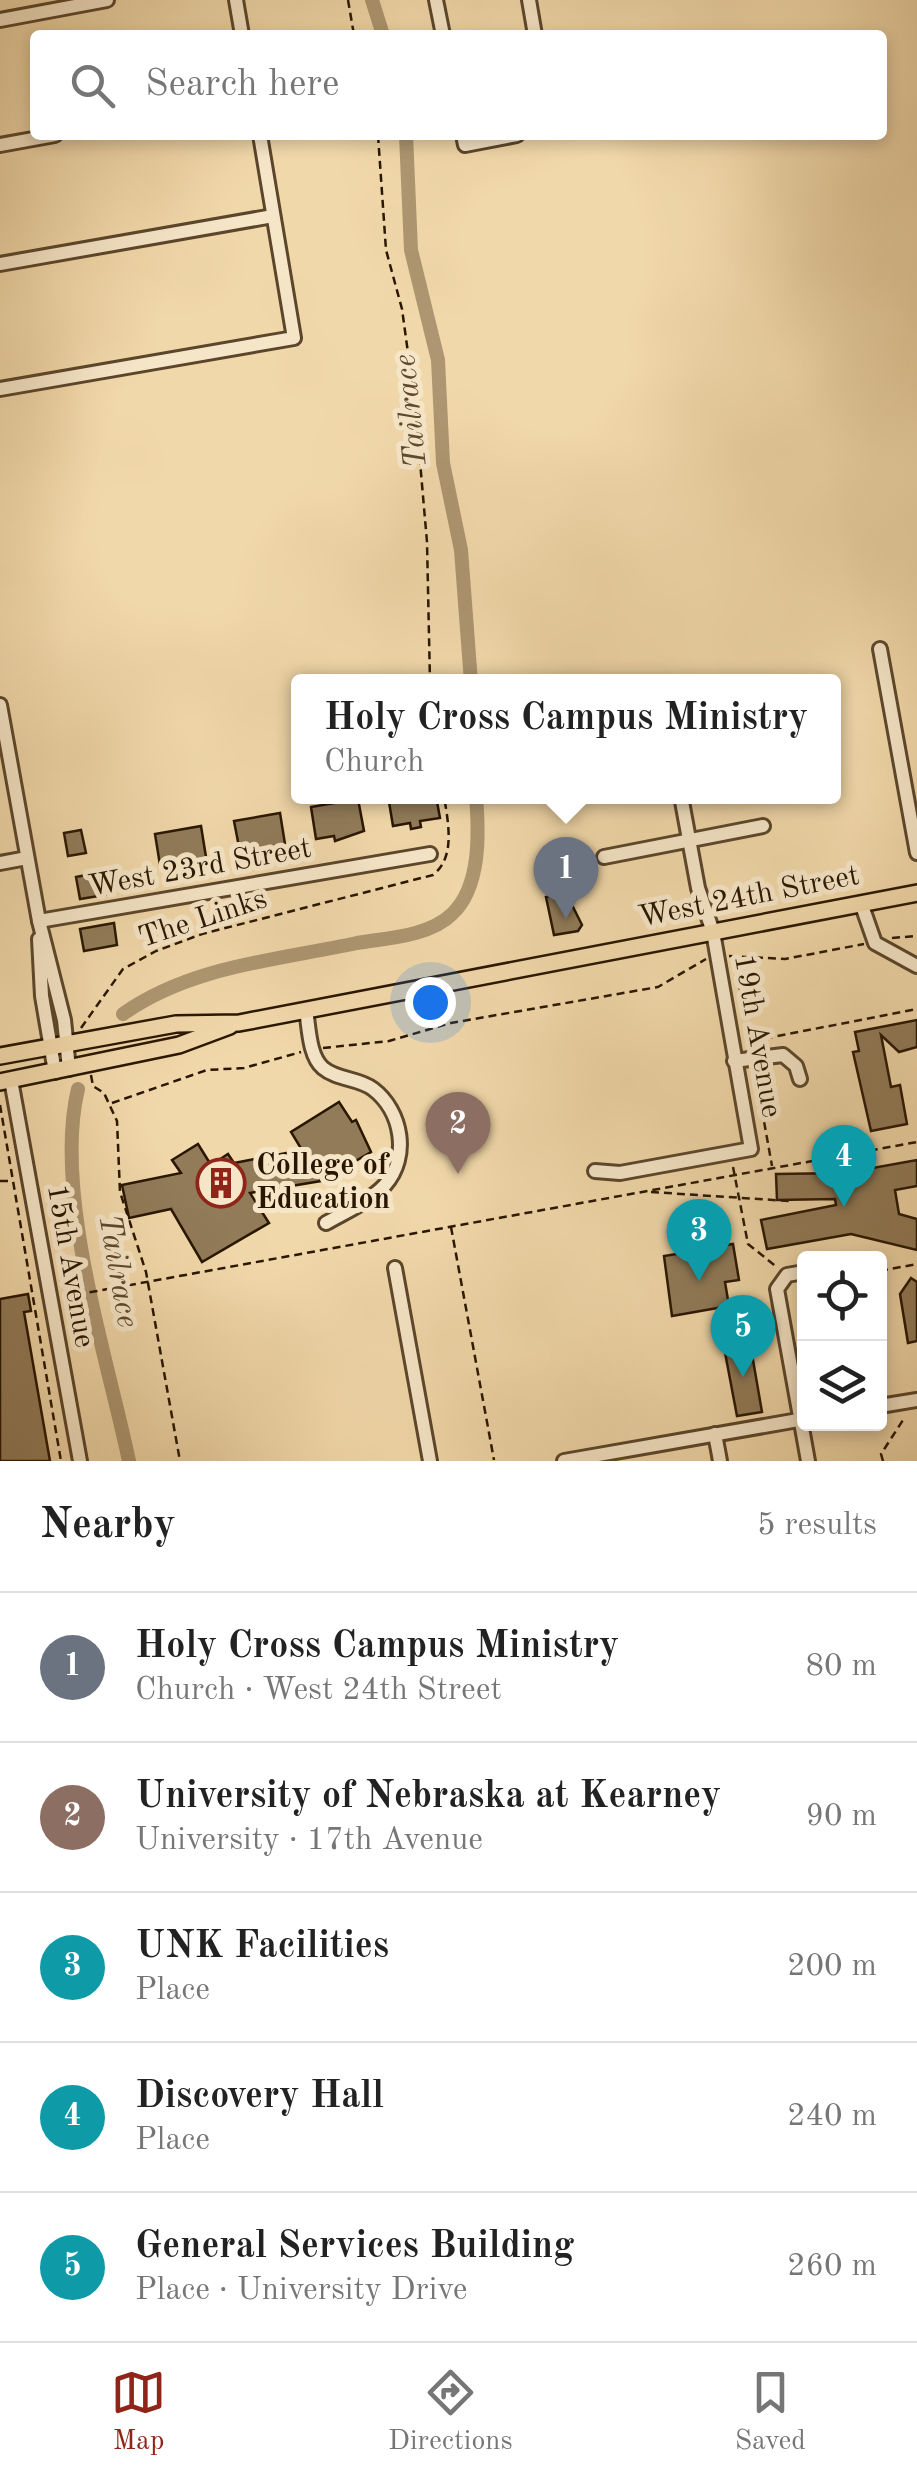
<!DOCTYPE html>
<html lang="en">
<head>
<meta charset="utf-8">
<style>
	:root { --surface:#fff; --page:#f6f6f6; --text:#222; --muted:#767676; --line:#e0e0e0; --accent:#8f2418 }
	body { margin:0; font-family:"Old Standard TT",serif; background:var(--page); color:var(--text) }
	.controls { position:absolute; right:30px; bottom:30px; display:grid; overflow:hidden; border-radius:10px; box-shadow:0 5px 15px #0003 }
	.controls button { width:90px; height:90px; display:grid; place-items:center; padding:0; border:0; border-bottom:2px solid var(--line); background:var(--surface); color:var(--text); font:50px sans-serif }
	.you { position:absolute; left:430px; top:1002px; width:35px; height:35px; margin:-25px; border:8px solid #fff; border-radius:50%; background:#1a73e8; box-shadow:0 0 0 15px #1a73e833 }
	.badge { display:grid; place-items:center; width:65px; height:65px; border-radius:50%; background:var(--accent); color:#fff; font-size:32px; font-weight:700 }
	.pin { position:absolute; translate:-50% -82px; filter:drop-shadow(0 2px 5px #0008) }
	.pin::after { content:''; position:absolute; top:52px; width:35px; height:30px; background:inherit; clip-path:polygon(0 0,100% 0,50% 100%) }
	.popup { position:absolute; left:291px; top:674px; width:550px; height:130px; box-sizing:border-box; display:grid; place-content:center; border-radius:10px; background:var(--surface); filter:drop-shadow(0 2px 8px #0005); font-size:32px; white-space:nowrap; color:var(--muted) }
	.popup b { font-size:38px; color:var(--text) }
	.popup::after { content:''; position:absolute; left:50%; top:100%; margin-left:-20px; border:20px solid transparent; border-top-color:var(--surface) }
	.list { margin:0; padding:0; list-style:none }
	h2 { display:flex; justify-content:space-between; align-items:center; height:130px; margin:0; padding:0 40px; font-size:42px }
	h2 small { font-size:32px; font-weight:400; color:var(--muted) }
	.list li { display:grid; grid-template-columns:65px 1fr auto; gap:30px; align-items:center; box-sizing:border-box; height:150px; padding:0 40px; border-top:2px solid var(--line) }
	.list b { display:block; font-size:38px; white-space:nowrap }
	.list p { margin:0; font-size:32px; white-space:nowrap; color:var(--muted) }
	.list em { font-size:32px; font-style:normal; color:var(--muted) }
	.icon { flex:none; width:55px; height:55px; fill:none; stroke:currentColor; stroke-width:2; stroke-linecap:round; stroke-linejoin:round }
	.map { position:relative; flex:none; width:917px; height:1461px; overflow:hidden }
	.search { position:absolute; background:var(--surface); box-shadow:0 5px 15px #0003; left:30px; right:30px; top:30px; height:110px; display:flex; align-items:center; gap:25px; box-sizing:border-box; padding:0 35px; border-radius:10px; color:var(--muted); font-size:38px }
	.sheet { height:880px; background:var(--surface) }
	nav { display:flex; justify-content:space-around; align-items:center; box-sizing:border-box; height:140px; border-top:2px solid var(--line); background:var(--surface); font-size:28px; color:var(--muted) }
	nav a { display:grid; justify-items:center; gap:5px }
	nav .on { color:var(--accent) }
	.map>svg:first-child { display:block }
</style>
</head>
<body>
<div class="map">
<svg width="917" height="1461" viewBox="0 0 917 1461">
	<rect width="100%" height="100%" fill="#f1d8aa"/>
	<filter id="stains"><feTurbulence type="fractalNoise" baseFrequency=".002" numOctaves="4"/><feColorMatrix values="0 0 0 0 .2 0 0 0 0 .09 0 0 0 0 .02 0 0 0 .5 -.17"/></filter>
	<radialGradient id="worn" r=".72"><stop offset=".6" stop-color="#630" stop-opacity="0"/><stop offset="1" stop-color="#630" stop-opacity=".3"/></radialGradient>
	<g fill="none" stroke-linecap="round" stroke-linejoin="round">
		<!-- canal -->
		<g stroke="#ad9671" stroke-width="14">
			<path d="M372,0L383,35"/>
			<path d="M406,135L411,250L438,360L443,463L461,550L471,682"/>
			<path d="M123,1014C191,966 277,960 357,943C387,938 430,936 452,914C481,887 479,833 476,796"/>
			<path d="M78,1089C53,1191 107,1356 129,1461"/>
		</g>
	</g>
	<!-- building -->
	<g fill="#917b59" stroke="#291601" stroke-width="2.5">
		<path d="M388,796H436L440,818L420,821L421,827L411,829L410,823L393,826Z"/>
		<path d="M358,799L364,831L335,841L334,836L316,839L311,807Z"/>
		<path d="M280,813L285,844L269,847L270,853L240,852L234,821Z"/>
		<path d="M201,826L206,857L180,868L179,862L160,865L155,834Z"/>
		<path d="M81,830L86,853L68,856L64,833Z"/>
		<path d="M101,872L105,895L80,899L76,877Z"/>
		<path d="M566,893L582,925L578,931L554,935L546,897Z"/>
		<path d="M114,923L117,945L84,951L80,929Z"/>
		<path d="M917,1020V1047L899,1052L881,1035L891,1087L900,1085L907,1124L871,1131L853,1052L859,1051L855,1032Z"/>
		<path d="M339,1102L352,1122L356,1120L371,1152L321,1181L250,1193L269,1223L202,1262L171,1209L129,1218L122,1185L181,1173L172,1160L198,1144L211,1165L228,1154L234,1163L302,1150L291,1132Z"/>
		<path d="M917,1160V1186L895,1190L899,1214L917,1219V1250L851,1234L767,1249L761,1220L836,1205L835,1199L777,1200L776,1174L845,1173Z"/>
		<path d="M733,1244L739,1280L725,1282L729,1306L672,1316L664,1256L695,1251L696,1258L715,1255L714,1247Z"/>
		<path d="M911,1278L917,1282V1341L908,1343L900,1294Z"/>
		<path d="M28,1294L31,1311L24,1312L50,1461H0V1299Z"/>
		<path d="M749,1337L762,1412L737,1416L723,1342Z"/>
	</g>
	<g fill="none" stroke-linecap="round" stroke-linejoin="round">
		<!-- minor casing -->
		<g stroke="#5b462b" stroke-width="18">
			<g id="minor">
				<path d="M236,0L242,35"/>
				<path d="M436,0L443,35"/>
				<path d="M529,0L535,35"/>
				<path d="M0,20L107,0"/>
				<path d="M463,135L465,145L517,135"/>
				<path d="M0,145L55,135"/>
				<path d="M0,264L273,216"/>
				<path d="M0,389L294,338L260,135"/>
				<path d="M880,649L917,853"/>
				<path d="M0,705L39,921L64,1020L69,1069"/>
				<path d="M604,857L763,826"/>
				<path d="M0,863L27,858"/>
				<path d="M861,903L875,943L917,966"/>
				<path d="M39,921L430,854"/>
				<path d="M39,939L42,996L55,1072"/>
				<path d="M306,1010C309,1028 309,1056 323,1068C337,1080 359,1078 373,1089C402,1111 410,1157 385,1185C369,1202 345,1212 326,1223"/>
				<path d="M734,1061L783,1055L796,1066L800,1079"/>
				<path d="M11,1080L80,1461"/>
				<path d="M595,1171L620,1173L751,1149L713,932L698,888L681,796"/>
				<path d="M395,1268L430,1461"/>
				<path d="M804,1272L787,1275L777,1289L808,1461"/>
				<path d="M880,1406L917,1400"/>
				<path d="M715,1434L720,1461"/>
				<path d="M564,1461L804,1419"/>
			</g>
		</g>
		<!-- major casing -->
		<g stroke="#291601" stroke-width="20">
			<g id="major">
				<path d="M0,1056L176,1024L239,1023L917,893"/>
				<path d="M0,1082L179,1045L230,1026"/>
			</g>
		</g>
		<!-- path -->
		<g stroke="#291601" stroke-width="2.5" stroke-dasharray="8 5" stroke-linecap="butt">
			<path d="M348,0L354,35"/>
			<path d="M378,135L386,250L402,309L415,404L427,542L430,682"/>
			<path d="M892,938L917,936"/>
			<path d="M729,956L785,959L864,944"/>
			<path d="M734,958L751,1048"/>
			<path d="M81,1028L123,969L156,951L202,934L433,875C456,857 448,822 444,796"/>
			<path d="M752,1041L917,1009"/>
			<path d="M323,1048L389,1041L451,1023L658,987L706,959"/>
			<path d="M755,1071L772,1166"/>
			<path d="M91,1075L93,1086L104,1093L117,1121L120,1192L146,1272L180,1461"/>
			<path d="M112,1103L207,1070L244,1068L301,1052"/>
			<path d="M0,1105L61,1461"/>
			<path d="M733,1167L748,1244L778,1268"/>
			<path d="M0,1181H11"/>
			<path d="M651,1192L789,1201"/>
			<path d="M451,1227L494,1460"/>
			<path d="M880,1271L917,1264"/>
			<path d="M64,1297L917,1142"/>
			<path d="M883,1461L881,1454L905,1417"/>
		</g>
		<!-- minor -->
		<use href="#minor" stroke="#f6e6c8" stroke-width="12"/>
		<!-- major -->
		<use href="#major" stroke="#f1d8aa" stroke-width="15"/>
	</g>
	<!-- icons -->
	<defs>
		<g id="building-ring" transform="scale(2.5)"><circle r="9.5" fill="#f6e6c8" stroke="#8f2418" stroke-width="1.5"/><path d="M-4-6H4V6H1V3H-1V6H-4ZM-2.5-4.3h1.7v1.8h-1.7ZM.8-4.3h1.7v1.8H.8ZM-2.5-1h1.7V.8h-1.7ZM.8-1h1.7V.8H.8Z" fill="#8f2418"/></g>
	</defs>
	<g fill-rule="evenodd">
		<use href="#building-ring" x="221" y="1183"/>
	</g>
	<g text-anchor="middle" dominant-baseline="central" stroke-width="10" stroke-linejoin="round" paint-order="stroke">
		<!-- street labels -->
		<g font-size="30" fill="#291601" stroke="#f6e6c8">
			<text transform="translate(200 868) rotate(-10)">West 23rd Street</text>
			<text transform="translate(749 897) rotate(-11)">West 24th Street</text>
			<text transform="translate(203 919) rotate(-18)">The Links</text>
			<text transform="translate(757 1036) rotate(80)">19th Avenue</text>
			<text transform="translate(70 1266) rotate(80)">15th Avenue</text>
		</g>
		<!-- poi labels -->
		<g font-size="30" font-weight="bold" fill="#291601" stroke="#f6e6c8" text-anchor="start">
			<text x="256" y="1166">College of<tspan x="256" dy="34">Education</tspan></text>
		</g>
		<!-- water labels -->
		<g font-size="32" font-style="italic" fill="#5e492e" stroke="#f6e6c8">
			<text transform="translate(412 411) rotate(-96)">Tailrace</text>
			<text transform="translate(117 1271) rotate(80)">Tailrace</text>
		</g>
	</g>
	<rect width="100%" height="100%" filter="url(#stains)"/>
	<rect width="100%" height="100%" fill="url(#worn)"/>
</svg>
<div class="controls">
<button><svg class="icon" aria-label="locate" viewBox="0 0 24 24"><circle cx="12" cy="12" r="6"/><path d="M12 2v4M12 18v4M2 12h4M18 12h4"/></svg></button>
<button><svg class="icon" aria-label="layers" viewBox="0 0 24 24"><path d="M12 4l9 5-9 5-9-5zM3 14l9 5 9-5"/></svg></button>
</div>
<div class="you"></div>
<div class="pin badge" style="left:566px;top:919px;background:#6b7280">1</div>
<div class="popup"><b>Holy Cross Campus Ministry</b>Church</div>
<div class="pin badge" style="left:458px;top:1174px;background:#8d6e63">2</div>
<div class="pin badge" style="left:699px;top:1281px;background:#0f9aa8">3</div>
<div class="pin badge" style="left:844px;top:1207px;background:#0f9aa8">4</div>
<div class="pin badge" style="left:743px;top:1377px;background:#0f9aa8">5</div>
<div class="search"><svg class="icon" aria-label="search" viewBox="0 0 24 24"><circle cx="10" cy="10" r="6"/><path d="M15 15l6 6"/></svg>Search here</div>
</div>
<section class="sheet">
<h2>Nearby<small>5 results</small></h2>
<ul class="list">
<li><span class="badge" style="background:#6b7280">1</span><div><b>Holy Cross Campus Ministry</b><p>Church · West 24th Street</p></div><em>80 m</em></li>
<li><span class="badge" style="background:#8d6e63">2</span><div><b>University of Nebraska at Kearney</b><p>University · 17th Avenue</p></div><em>90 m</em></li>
<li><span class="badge" style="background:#0f9aa8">3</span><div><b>UNK Facilities</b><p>Place</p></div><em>200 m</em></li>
<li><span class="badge" style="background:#0f9aa8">4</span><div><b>Discovery Hall</b><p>Place</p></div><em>240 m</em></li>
<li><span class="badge" style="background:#0f9aa8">5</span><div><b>General Services Building</b><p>Place · University Drive</p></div><em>260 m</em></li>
</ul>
</section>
<nav>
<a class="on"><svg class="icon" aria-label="map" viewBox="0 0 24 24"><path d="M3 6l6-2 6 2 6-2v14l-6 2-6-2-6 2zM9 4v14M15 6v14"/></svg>Map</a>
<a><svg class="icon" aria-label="directions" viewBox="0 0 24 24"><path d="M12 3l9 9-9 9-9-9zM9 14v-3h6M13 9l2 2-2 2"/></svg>Directions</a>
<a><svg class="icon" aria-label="saved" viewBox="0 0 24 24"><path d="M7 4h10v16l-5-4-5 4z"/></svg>Saved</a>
</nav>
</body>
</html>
